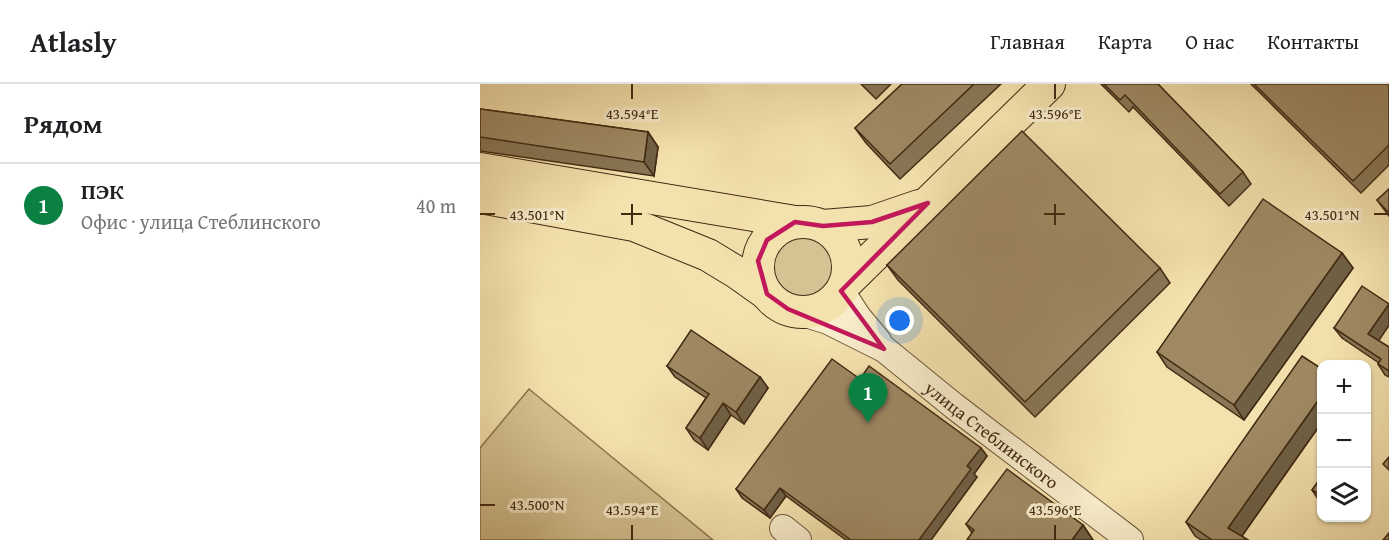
<!DOCTYPE html>
<html lang="ru">
<head>
<meta charset="utf-8">
<style>
	:root { --surface:#fff; --page:#f6f6f6; --text:#202124; --muted:#757577; --line:#e0e0e0; --accent:#0b8043 }
	body { margin:0; font-family:"Gentium Book Plus",serif; background:var(--page); color:var(--text) }
	.controls { position:absolute; right:18px; bottom:18px; display:grid; overflow:hidden; border-radius:12px; box-shadow:0 2px 4px #0004 }
	.controls button { width:54px; height:54px; display:grid; place-items:center; padding:0; border:0; border-bottom:2px solid var(--line); background:var(--surface); color:var(--text); font:30px sans-serif }
	.you { position:absolute; left:420px; top:237px; width:21px; height:21px; margin:-15px; border:4px solid #fff; border-radius:50%; background:#1a73e8; box-shadow:0 0 0 9px #1a73e833 }
	.badge { display:grid; place-items:center; width:39px; height:39px; border-radius:50%; background:var(--accent); color:#fff; font-size:20px; font-weight:700 }
	.pin { position:absolute; translate:-50% -50px; filter:drop-shadow(0 2px 3px #0008) }
	.pin::after { content:''; position:absolute; top:32px; width:21px; height:18px; background:inherit; clip-path:polygon(0 0,100% 0,50% 100%) }
	.list { margin:0; padding:0; list-style:none }
	h2 { display:flex; justify-content:space-between; align-items:center; height:78px; margin:0; padding:0 24px; font-size:26px }
	h2 small { font-size:20px; font-weight:400; color:var(--muted) }
	.list li { display:grid; grid-template-columns:39px 1fr auto; gap:18px; align-items:center; box-sizing:border-box; height:84px; padding:0 24px; border-top:2px solid var(--line) }
	.list b { display:block; font-size:22px; white-space:nowrap }
	.list p { margin:0; font-size:20px; white-space:nowrap; color:var(--muted) }
	.list em { font-size:20px; font-style:normal; color:var(--muted) }
	.icon { flex:none; width:33px; height:33px; fill:none; stroke:currentColor; stroke-width:2; stroke-linecap:round; stroke-linejoin:round }
	.map { position:relative; flex:none; width:909px; height:456px; overflow:hidden }
	header { display:flex; align-items:center; gap:36px; box-sizing:border-box; height:84px; padding:0 30px; background:var(--surface); border-bottom:2px solid var(--line) }
	header strong { font-size:28px }
	nav { display:flex; gap:33px; margin-inline-start:auto; font-size:21px }
	main { display:flex }
	aside { flex:1; background:var(--surface) }
	.map>svg:first-child { display:block }
</style>
</head>
<body>
<header>
<strong>Atlasly</strong>
<nav><a>Главная</a><a>Карта</a><a>О нас</a><a>Контакты</a></nav>
</header>
<main>
<aside>
<h2>Рядом<small></small></h2>
<ul class="list">
<li><span class="badge">1</span><div><b>ПЭК</b><p>Офис · улица Стеблинского</p></div><em>40 m</em></li>
</ul>
</aside>
<div class="map">
<svg width="909" height="456" viewBox="0 0 909 456">
	<rect width="100%" height="100%" fill="#f4e2ae"/>
	<filter id="stains"><feTurbulence type="fractalNoise" baseFrequency=".00333" numOctaves="4"/><feColorMatrix values="0 0 0 0 .2 0 0 0 0 .09 0 0 0 0 .02 0 0 0 .5 -.17"/></filter>
	<radialGradient id="worn" r=".72"><stop offset=".6" stop-color="#630" stop-opacity="0"/><stop offset="1" stop-color="#630" stop-opacity=".3"/></radialGradient>
	<!-- green -->
	<g fill="#d6c393" stroke="#8c7652" stroke-width="1.5">
		<circle cx="324" cy="183" r="31"/>
		<path d="M49,305L233,456H0V364Z"/>
	</g>
	<g fill="none" stroke-linecap="round" stroke-linejoin="round">
		<!-- minor casing -->
		<g stroke="#6e5739" stroke-width="28">
			<g id="minor">
				<path d="M361,207L378,233L398,257"/>
				<path id="s1" d="M316,227L348,237L404,265L474,322L650,456"/>
				<path d="M303,444L318,456"/>
			</g>
		</g>
		<!-- major casing -->
		<g stroke="#412912" stroke-width="34">
			<g id="major">
				<path d="M0,85L315,138"/>
				<path d="M0,113L154,141L228,171L256,188L287,210"/>
				<circle cx="323" cy="183" r="45"/>
				<path d="M343,142L392,138L439,122"/>
				<path d="M366,199L569,0"/>
			</g>
		</g>
		<!-- minor -->
		<use href="#minor" stroke="#f8ecca" stroke-width="26"/>
		<!-- major -->
		<use href="#major" stroke="#f4e2ae" stroke-width="32"/>
	</g>
	<!-- wall -->
	<g fill="#887655" stroke="#412912" stroke-width="1.5">
		<path d="M381,0H411L396,15Z"/>
		<path d="M422,0H521L420,95L386,59L375,44Z"/>
		<path d="M621,0H678L763,88L771,100L749,122L653,23L649,28Z"/>
		<path d="M771,0H909V81L881,109Z"/>
		<path d="M0,25L168,48L178,63L174,92L0,67Z"/>
		<path d="M909,105V132L897,116Z"/>
		<path d="M862,169L873,184L764,336L687,283L677,268Z"/>
		<path d="M407,181L680,184L690,199L555,333L418,196Z"/>
		<path d="M909,241L898,257L909,263V293L905,291L898,280L899,279L862,254L854,244Z"/>
		<path d="M187,282L280,293L288,304L264,340L251,331L228,366L214,356L206,344L226,314L195,293Z"/>
		<path d="M380,295L501,364L507,372L494,390L497,393L451,456H366L306,412L290,434L262,414L256,405Z"/>
		<path d="M842,338L762,452L768,456H721L715,452L706,438Z"/>
		<path d="M842,392V417L838,415L832,406Z"/>
		<path d="M486,440L603,441L613,456H487L492,449Z"/>
	</g>
	<!-- shaded-wall -->
	<g fill="#6f6045" stroke="#412912" stroke-width="1.5">
		<path d="M168,48L178,63L174,92L164,78Z"/>
		<path d="M862,169L873,184L764,336L754,321Z"/>
		<path d="M909,220V241L896,261L888,250Z"/>
		<path d="M280,293L288,304L264,340L256,328Z"/>
		<path d="M842,311V338L759,456L748,444Z"/>
		<path d="M243,319L251,331L228,366L220,354Z"/>
		<path d="M501,364L507,372L494,390L497,393L451,456H439L487,382Z"/>
		<path d="M300,404L306,412L290,434L284,426Z"/>
		<path d="M603,441L613,456H592Z"/>
	</g>
	<!-- building -->
	<g fill="#9e8963" stroke="#412912" stroke-width="1.5">
		<path d="M422,0H494L410,80L375,44Z"/>
		<path d="M624,0H678L763,88L740,110L645,11L640,16Z"/>
		<path d="M774,0H909V61L873,97Z"/>
		<path d="M0,25L168,48L164,78L0,53Z"/>
		<path d="M542,47L680,184L545,318L407,181Z"/>
		<path d="M909,105V129L897,116Z"/>
		<path d="M783,115L862,169L754,321L677,268Z"/>
		<path d="M882,202L909,220L888,250L909,263V287L898,280L901,275L854,244Z"/>
		<path d="M211,246L280,293L256,328L243,319L220,354L206,344L229,310L187,282Z"/>
		<path d="M822,272L842,285V311L748,444L768,456H732L706,438Z"/>
		<path d="M352,275L380,295L389,282L501,364L487,382L491,385L439,456H371L300,404L284,426L256,405Z"/>
		<path d="M909,373V386L903,380Z"/>
		<path d="M527,385L603,441L592,456H487L494,446L486,440Z"/>
		<path d="M842,392V412L832,406Z"/>
		<path d="M909,449V456H903Z"/>
	</g>
	<!-- marked area -->
	<path fill="none" stroke="#c2185b" stroke-width="4.5" stroke-linejoin="round" d="M448,119L361,207L404,265L308,225L287,210L278,177L287,156L315,138L343,142L392,138Z"/>
	<!-- ticks -->
	<path fill="none" stroke="#412912" stroke-width="2" d="M152,0V15M575,0V15M152,120V141M575,120V141M0,130H15M141,130H162M564,130H585M894,130H909M0,421H15M152,441V456M575,441V456"/>
	<g text-anchor="middle" dominant-baseline="central" stroke-width="6" stroke-linejoin="round" paint-order="stroke">
		<!-- street labels -->
		<g font-size="18" fill="#412912" stroke="#f8ecca">
			<text stroke="none"><textPath href="#s1" startOffset="234">улица Стеблинского</textPath></text>
		</g>
	</g>
	<g font-size="15" text-anchor="middle" fill="#412912" stroke="#f8ecca" stroke-width="6" stroke-linejoin="round" paint-order="stroke">
		<text x="152" y="35">43.594°E</text>
		<text x="575" y="35">43.596°E</text>
		<text x="57" y="136">43.501°N</text>
		<text x="852" y="136">43.501°N</text>
		<text x="57" y="426">43.500°N</text>
		<text x="152" y="431">43.594°E</text>
		<text x="575" y="431">43.596°E</text>
	</g>
	<rect width="100%" height="100%" filter="url(#stains)"/>
	<rect width="100%" height="100%" fill="url(#worn)"/>
</svg>
<div class="controls">
<button>+</button>
<button>−</button>
<button><svg class="icon" aria-label="layers" viewBox="0 0 24 24"><path d="M12 4l9 5-9 5-9-5zM3 14l9 5 9-5"/></svg></button>
</div>
<div class="you"></div>
<div class="pin badge" style="left:388px;top:339px">1</div>
</div>
</main>
</body>
</html>
